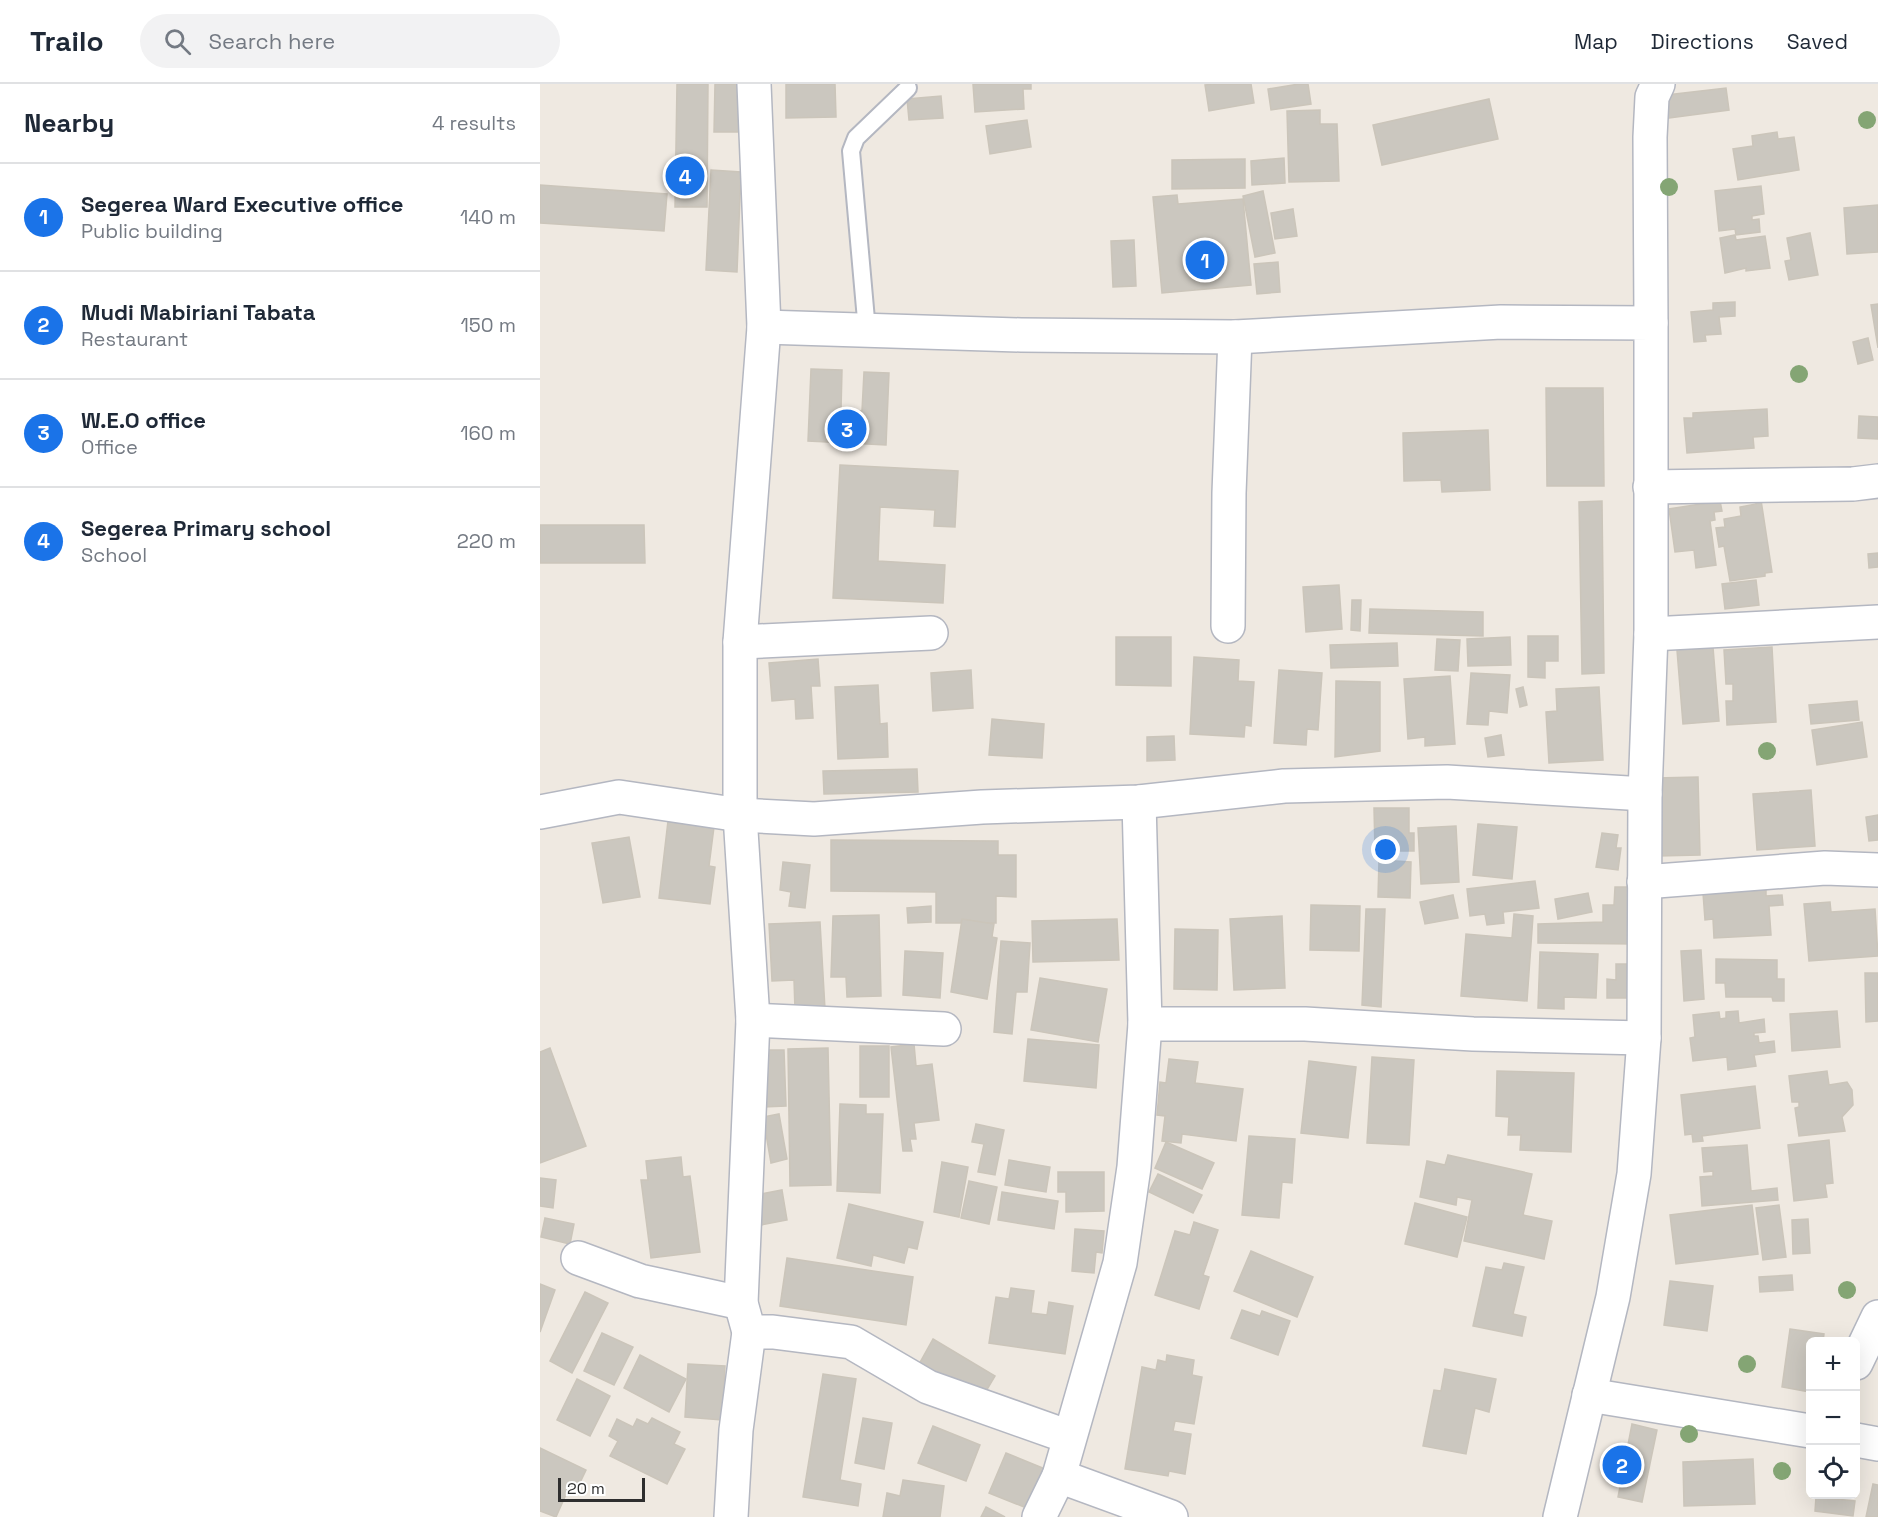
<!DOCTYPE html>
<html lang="en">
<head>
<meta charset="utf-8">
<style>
	:root { --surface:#fff; --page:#f2f2f3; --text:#1f2937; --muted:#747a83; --line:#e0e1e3; --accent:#1a73e8 }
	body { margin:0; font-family:"Space Grotesk",sans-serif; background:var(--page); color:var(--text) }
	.controls { position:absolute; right:18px; bottom:18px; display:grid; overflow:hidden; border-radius:9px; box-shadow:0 6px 24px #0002 }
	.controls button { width:54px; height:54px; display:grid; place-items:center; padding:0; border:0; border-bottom:2px solid var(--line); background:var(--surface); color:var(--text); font:30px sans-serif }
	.scale { position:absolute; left:18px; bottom:15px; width:87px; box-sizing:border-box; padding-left:6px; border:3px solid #2e2e2e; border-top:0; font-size:16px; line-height:21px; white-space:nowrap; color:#2e2e2e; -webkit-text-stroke:4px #fff; paint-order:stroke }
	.you { position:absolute; left:846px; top:766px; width:21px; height:21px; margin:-15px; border:4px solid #fff; border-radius:50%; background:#1a73e8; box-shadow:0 0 0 9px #1a73e833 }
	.badge { display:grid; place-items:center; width:39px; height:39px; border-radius:50%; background:var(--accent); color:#fff; font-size:20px; font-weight:700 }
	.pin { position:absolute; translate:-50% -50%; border:3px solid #fff; box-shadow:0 2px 6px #0006 }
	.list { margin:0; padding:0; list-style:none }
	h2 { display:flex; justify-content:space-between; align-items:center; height:78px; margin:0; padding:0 24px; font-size:26px }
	h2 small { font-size:20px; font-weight:400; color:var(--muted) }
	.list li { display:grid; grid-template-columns:39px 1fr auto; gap:18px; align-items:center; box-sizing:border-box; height:108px; padding:0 24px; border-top:2px solid var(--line) }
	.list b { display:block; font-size:22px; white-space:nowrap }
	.list p { margin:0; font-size:20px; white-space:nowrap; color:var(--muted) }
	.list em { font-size:20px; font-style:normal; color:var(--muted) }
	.icon { flex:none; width:33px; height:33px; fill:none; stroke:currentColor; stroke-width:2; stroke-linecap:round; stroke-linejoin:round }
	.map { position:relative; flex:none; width:1338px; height:1433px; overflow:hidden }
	header { display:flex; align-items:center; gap:36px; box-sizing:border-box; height:84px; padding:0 30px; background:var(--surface); border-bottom:2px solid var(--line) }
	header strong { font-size:28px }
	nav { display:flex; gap:33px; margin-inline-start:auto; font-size:21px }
	.search { width:420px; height:54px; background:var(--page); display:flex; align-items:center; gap:15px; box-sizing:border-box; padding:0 21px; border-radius:33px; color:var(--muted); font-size:22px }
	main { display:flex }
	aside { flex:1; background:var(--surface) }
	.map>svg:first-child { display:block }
</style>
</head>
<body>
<header>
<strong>Trailo</strong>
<div class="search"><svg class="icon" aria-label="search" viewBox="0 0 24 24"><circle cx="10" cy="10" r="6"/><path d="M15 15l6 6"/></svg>Search here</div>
<nav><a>Map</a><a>Directions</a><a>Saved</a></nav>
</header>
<main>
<aside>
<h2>Nearby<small>4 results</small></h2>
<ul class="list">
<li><span class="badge">1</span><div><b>Segerea Ward Executive office</b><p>Public building</p></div><em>140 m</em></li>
<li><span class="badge">2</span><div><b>Mudi Mabiriani Tabata</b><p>Restaurant</p></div><em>150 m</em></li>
<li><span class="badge">3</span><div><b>W.E.O office</b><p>Office</p></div><em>160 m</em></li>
<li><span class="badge">4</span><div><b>Segerea Primary school</b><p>School</p></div><em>220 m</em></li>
</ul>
</aside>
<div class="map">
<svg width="1338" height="1433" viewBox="0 0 1338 1433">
	<rect width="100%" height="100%" fill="#efe9e1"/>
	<!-- building -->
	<g fill="#cbc7bf" stroke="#cbc5ba" stroke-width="1.5">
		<path d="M137,0H168L167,123H135Z"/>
		<path d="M175,0H199V48H174Z"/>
		<path d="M246,0H295L296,33L246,34Z"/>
		<path d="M433,0H491V5H483L484,25L435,28Z"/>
		<path d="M673,0H711L714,19L669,27L665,1Z"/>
		<path d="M759,0H768L771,20L731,26L728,5Z"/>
		<path d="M1186,4L1189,26L1122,35L1118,12Z"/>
		<path d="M401,12L403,34L369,36L367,15Z"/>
		<path d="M949,15L958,55L842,81L833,41Z"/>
		<path d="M780,26V40H797L799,97L749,98L747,27Z"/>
		<path d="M487,36L491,63L450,70L446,42Z"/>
		<path d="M1237,48L1238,55L1254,53L1259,86L1198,96L1193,65L1213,62L1212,52Z"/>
		<path d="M744,74L745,99L712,101L711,77Z"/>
		<path d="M705,75V104L632,105V76Z"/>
		<path d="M171,86L201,88L197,188L166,186Z"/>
		<path d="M0,101L127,110L124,147L0,139Z"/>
		<path d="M1221,102L1224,130L1212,132V136L1219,135L1220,148L1196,151L1195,145L1179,147L1175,107Z"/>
		<path d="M723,107L735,169L715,173L703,112Z"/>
		<path d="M637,111L638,120L703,115L711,201L622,209L613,113Z"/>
		<path d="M1338,121V168L1307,170L1304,124Z"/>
		<path d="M753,125L757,152L735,155L731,129Z"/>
		<path d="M1270,149L1278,191L1249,196L1245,177L1251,176L1247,154Z"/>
		<path d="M1195,151L1196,156L1225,152L1230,184L1206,187V184L1185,189L1180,154Z"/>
		<path d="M594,156L596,202L573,203L571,157Z"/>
		<path d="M738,178L740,208L717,210L714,180Z"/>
		<path d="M1195,218V232L1179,233L1181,250L1165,251L1166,257L1154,258L1151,228L1173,226V219Z"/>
		<path d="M1338,220V264L1331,221Z"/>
		<path d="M1328,254L1333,276L1318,280L1313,258Z"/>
		<path d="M271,285L302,286L301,327H322L324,288L349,289L346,361L268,357Z"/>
		<path d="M1006,304H1063L1064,402H1007Z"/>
		<path d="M1227,325L1228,352L1213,353L1214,364L1147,369L1144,334H1153V329Z"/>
		<path d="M1319,332L1338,333V355L1318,354Z"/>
		<path d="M948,346L950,406L902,408L901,396L864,397L863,349Z"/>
		<path d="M300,381L418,387L415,443L394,442L395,426L340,423L338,477L405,481L403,519L293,514Z"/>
		<path d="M1221,416L1232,488L1225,489V492L1190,497L1184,462L1179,463L1176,444L1185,443L1184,435L1201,432L1200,423L1216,420V417Z"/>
		<path d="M1062,417L1064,589L1042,590L1039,418Z"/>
		<path d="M1180,417L1182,427L1174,428L1175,436L1170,437L1176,481L1156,484L1154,466L1135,468L1129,425Z"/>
		<path d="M0,441H104L105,479H0Z"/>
		<path d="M1338,469V483L1329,484L1328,470Z"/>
		<path d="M1216,496L1219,521L1185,525L1182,500Z"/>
		<path d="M799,501L802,545L766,548L763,503Z"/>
		<path d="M812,516H821L820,547L811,546Z"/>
		<path d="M830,525L943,528V552L829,549Z"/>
		<path d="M1172,551L1179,637L1143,640L1136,554Z"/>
		<path d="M988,552H1018V577H1005V594L988,593Z"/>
		<path d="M576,553H631V602L576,601Z"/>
		<path d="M970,553L971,581L928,582L927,555Z"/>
		<path d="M897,555L920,556L918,587L895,586Z"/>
		<path d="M857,559L858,582L791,584L790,561Z"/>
		<path d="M1232,563L1236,638L1187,641L1186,617H1193V600H1186L1184,566Z"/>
		<path d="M654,573L699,576L698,597L714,598L711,642L705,641L704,653L650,650Z"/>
		<path d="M278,575L280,602H271L273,634L256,635L255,615L232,617L229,579Z"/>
		<path d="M431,586L433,624L393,627L391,589Z"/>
		<path d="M739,586L782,589L778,646L767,645L766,661L734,659Z"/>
		<path d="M931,589L970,591L967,629L949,627L948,641L927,640Z"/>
		<path d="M910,592L915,660L885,662V653L868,655L864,595Z"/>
		<path d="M796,597L840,598V667L795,673Z"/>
		<path d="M338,601L340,640L347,639L348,673L298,675L295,603Z"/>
		<path d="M983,603L987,621L980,623L976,605Z"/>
		<path d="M1059,603L1063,676L1009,679L1006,628L1017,627L1016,605Z"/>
		<path d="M1317,617L1319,636L1271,640L1269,621Z"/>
		<path d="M452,635L504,640L502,674L449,671Z"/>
		<path d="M1322,638L1327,673L1277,681L1272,646Z"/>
		<path d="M961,651L964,671L948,673L945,654Z"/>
		<path d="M634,652L635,676L607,677V653Z"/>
		<path d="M377,685L378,708L284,710L283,687Z"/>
		<path d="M1158,693L1160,771L1118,772L1116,694Z"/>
		<path d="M1271,706L1275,762L1217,766L1213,710Z"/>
		<path d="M834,724H869V749H874V767H835Z"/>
		<path d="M1338,731V756L1329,757L1326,733Z"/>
		<path d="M128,737L174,743L169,782L175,783L170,820L119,814Z"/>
		<path d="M938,740L977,743L972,795L933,791Z"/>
		<path d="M916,742L919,798L881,800L878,744Z"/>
		<path d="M1062,749L1078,751L1076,764H1081L1078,786L1056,783Z"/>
		<path d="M89,753L100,813L63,819L52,759Z"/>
		<path d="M291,756L458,757V771H476V813L456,812V839H396V808L291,807Z"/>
		<path d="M839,776L871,778L870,814L838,813Z"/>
		<path d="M243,778L270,781L265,824L249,822L251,808L240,806Z"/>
		<path d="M995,797L999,824L963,828L964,839L947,841L945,830L930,832L927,805Z"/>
		<path d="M1075,803H1097L1096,860L998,859V840L1063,838V821H1074Z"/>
		<path d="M1226,806V812L1242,811L1243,821L1229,822L1231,851L1174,854L1173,835L1165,836L1163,809Z"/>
		<path d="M1048,809L1052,828L1018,835L1015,815Z"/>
		<path d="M913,811L918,834L885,840L880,818Z"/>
		<path d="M1290,818L1291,828L1335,825L1338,872L1269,877L1264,820Z"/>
		<path d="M771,821L820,822L819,867L770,866Z"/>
		<path d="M391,822V838L368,839L367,824Z"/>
		<path d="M826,825H845L841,923L822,921Z"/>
		<path d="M974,830L993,832L987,917L921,912L926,850L972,854Z"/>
		<path d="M339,831L341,912L307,913L306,893H291L293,832Z"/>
		<path d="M742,832L745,904L694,906L690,835Z"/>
		<path d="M422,835L454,840L452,853L457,854L447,915L411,908Z"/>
		<path d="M577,835L579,876L493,878L492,837Z"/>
		<path d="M280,838L285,925L255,926L254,896L232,897L229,840Z"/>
		<path d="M635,845L678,846L677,906L634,905Z"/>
		<path d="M461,857L490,859L487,908H476L472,950L454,948Z"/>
		<path d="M1161,866L1164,915L1144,917L1141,867Z"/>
		<path d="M365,867L403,869L400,914L363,911Z"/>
		<path d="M1000,868L1058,870L1056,914L1024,913V925L998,924Z"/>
		<path d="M1176,875L1237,876V895H1244V917H1233L1232,913H1186L1185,899H1176Z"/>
		<path d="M1076,880H1087V914H1067V895L1076,896Z"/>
		<path d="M1325,889H1338V937L1326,938Z"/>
		<path d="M500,894L567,905L558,958L491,946Z"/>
		<path d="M1198,927L1199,939L1224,935L1225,948L1214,949V952H1218L1219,959L1234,957L1235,968L1214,971L1216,982L1188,986L1187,973L1153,977L1150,954L1155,953L1153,931L1179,928L1180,935L1186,934V928Z"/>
		<path d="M1297,927L1300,963L1252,967L1250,930Z"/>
		<path d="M488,955L559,961L556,1004L484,997Z"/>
		<path d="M374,960L376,982L392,980L399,1036L374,1039L376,1055H370L372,1067H363L351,963Z"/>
		<rect x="320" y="962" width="29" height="51"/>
		<path d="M10,964L46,1062L0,1079V968Z"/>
		<path d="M288,964L291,1101L250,1102L248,965Z"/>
		<path d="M221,966H244L246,1022L223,1023Z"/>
		<path d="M832,973L874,976L869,1061L827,1059Z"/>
		<path d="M629,975L658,978L655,999L703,1005L696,1057L642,1050L641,1059L622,1057L625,1032L617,1031L620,998L626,999Z"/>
		<path d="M769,977L816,983L808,1054L761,1049Z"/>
		<path d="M957,987L1034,989L1031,1068L980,1066L981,1051H968L969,1033L956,1032Z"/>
		<path d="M1287,987L1289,1001L1307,998L1312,1006L1313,1021L1302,1033L1305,1047L1259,1052L1255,1024L1259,1023V1018H1252L1249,992Z"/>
		<path d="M1215,1002L1220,1044L1162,1052L1163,1057L1153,1058L1152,1050L1145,1051L1141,1011Z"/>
		<path d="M300,1020L326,1021V1030H343L340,1109L297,1107Z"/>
		<path d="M239,1030L247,1075L231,1079L223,1033Z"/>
		<path d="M436,1040L464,1046L455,1091L438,1088L444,1060L432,1058Z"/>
		<path d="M709,1052L755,1055L752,1099L742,1098L739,1134L702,1131Z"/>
		<path d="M1289,1056L1293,1099L1285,1100L1287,1113L1254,1117L1248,1061Z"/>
		<path d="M626,1058L674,1079L662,1105L615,1084Z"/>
		<path d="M1207,1061L1211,1107L1237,1104L1238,1116L1162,1122L1160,1093L1173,1092V1087L1164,1088L1162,1064Z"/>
		<path d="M908,1071L992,1090L983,1131L1012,1137L1004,1175L924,1157L932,1116L917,1113L916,1121L880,1113L887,1077L905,1081Z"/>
		<path d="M141,1073L143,1093L150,1092L160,1168L111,1174L101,1096H108L106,1077Z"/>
		<path d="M469,1076L510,1083L506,1108L465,1101Z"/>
		<path d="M402,1078L428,1083L419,1133L394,1128Z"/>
		<path d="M518,1088H564V1127L526,1128V1108H518Z"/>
		<path d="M618,1090L662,1111L653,1129L609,1108Z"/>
		<path d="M0,1094L16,1096L13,1124L0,1122Z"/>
		<path d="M429,1097L457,1103L449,1140L421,1134Z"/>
		<path d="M242,1106L247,1136L221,1141L215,1111Z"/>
		<path d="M462,1108L518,1117L514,1145L458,1136Z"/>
		<path d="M875,1119L927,1133L917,1173L865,1160Z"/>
		<path d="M309,1120L383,1138L377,1165L368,1163L364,1179L333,1171L331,1182L297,1174Z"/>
		<path d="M1212,1121L1218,1170L1136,1180L1130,1131Z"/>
		<path d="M1239,1121L1246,1173L1223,1176L1216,1124Z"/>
		<path d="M5,1134L34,1140L30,1160L1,1153Z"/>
		<path d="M1268,1135L1270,1169L1253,1170L1252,1136Z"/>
		<path d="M654,1138L678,1146L663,1191L669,1193L659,1225L615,1211L635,1147L650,1151Z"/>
		<path d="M535,1145L564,1147L562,1169L556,1168L554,1189L532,1187Z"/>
		<path d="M711,1167L773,1193L757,1233L694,1207Z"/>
		<path d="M247,1174L373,1193L366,1241L240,1222Z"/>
		<path d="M964,1179L984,1183L973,1230L986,1233L982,1252L933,1242L946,1183L962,1186Z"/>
		<path d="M1252,1191L1253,1206L1220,1208L1219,1193Z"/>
		<path d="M1130,1197L1173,1202L1167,1247L1124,1241Z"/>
		<path d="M0,1200L15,1206L0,1248Z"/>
		<path d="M471,1204L494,1207L491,1229L507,1231L509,1218L533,1222L525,1270L449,1259L456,1213L469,1215Z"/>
		<path d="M45,1208L68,1219L32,1289L10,1277Z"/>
		<path d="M702,1226L720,1232L722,1227L750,1237L738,1271L691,1254Z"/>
		<path d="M1250,1245L1284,1250L1283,1258H1270V1308L1242,1303Z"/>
		<path d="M62,1249L93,1263L74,1301L44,1287Z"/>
		<path d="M393,1255L455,1292L439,1319L378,1282Z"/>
		<path d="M100,1271L146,1295L129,1328L84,1304Z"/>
		<path d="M627,1271L654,1276L652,1291L662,1293L654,1340L635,1337L633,1347L651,1350L645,1390L629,1387L628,1392L585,1385L602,1283L616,1286L618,1276L626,1278Z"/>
		<path d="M148,1280L185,1282L182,1336L145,1333Z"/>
		<path d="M905,1285L956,1295L949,1328L935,1324L926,1370L883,1362L894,1306L901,1307Z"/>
		<path d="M283,1290L316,1295L300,1396L321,1400L318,1422L263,1413Z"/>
		<path d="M37,1295L70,1312L50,1352L17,1336Z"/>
		<path d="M112,1334L140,1348L134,1360L145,1365L127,1400L70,1372L78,1357L69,1352L77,1335L93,1343L97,1335L108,1340Z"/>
		<path d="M323,1334L352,1339L344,1385L315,1379Z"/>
		<path d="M1092,1340L1117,1346L1102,1418L1078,1413L1082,1393L1070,1390L1076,1363L1087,1366Z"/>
		<path d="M393,1342L440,1361L426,1397L378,1379Z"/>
		<path d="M0,1364L46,1386L35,1409L28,1406L16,1433L0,1427Z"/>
		<path d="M466,1369L505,1385L489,1425L449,1409Z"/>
		<path d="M1213,1375L1215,1420L1144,1422L1143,1378Z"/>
		<path d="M363,1396L404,1402L400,1433H343L347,1409L360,1412Z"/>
		<path d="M1333,1400L1338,1401V1433H1326Z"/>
		<path d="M1276,1413L1315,1417L1313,1432L1275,1427Z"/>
		<path d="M446,1423L465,1433H441Z"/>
	</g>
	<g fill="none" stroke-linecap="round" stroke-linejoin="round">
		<!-- lane casing -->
		<g stroke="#b4b7c1" stroke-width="20">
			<path id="lane" d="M327,247L311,67L316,54L368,4"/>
		</g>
		<!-- street casing -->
		<g stroke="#b4b7c1" stroke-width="36">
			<g id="street">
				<path d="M214,0L224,243L200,558V731L213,936L201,1219L209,1248H233L311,1258L388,1303L529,1353"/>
				<path d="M1111,239L1110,53L1112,13L1118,0"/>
				<path d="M224,243L481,251L695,253L961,238L1111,239V550L1105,710L1104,954L1094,1090L1073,1213L1020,1433"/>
				<path d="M1110,403L1313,400L1338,397"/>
				<path d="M688,542L689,409L695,253"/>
				<path d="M1111,550L1338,538"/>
				<path d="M200,558L391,549"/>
				<path d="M0,728L79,713L200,731L274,735L442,723L599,718L744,702L907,698L1105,710"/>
				<path d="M1104,798L1285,784L1338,786"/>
				<path d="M213,936L404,945"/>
				<path d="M605,940H765L933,950L1104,954"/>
				<path d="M38,1174L100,1197L201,1219"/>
				<path d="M1316,1279L1338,1233"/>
				<path d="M1049,1311L1270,1347"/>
				<path d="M1316,1356L1338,1360"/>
				<path d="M519,1392L631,1433"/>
				<path d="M191,1433L196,1346L209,1248"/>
				<path d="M499,1433L519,1392L580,1179L594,1083L605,940L599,718"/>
			</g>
		</g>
		<!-- lane -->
		<use href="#lane" stroke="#fff" stroke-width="16"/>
		<!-- street -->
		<use href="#street" stroke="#fff" stroke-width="33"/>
	</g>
	<!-- trees -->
	<g fill="#84a574">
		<circle cx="1327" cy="36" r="9"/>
		<circle cx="1129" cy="103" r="9"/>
		<circle cx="1259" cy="290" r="9"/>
		<circle cx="1227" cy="667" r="9"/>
		<circle cx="1307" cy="1206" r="9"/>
		<circle cx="1207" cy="1280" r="9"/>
		<circle cx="1149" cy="1350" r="9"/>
		<circle cx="1242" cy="1387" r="9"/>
	</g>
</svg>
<div class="controls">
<button>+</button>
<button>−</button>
<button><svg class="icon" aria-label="locate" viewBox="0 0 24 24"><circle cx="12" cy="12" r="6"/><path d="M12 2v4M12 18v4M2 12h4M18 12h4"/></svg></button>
</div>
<div class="scale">20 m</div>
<div class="you"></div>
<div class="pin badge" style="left:665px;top:176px">1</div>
<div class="pin badge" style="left:1082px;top:1381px">2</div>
<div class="pin badge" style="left:307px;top:345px">3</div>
<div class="pin badge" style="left:145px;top:92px">4</div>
</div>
</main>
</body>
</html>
